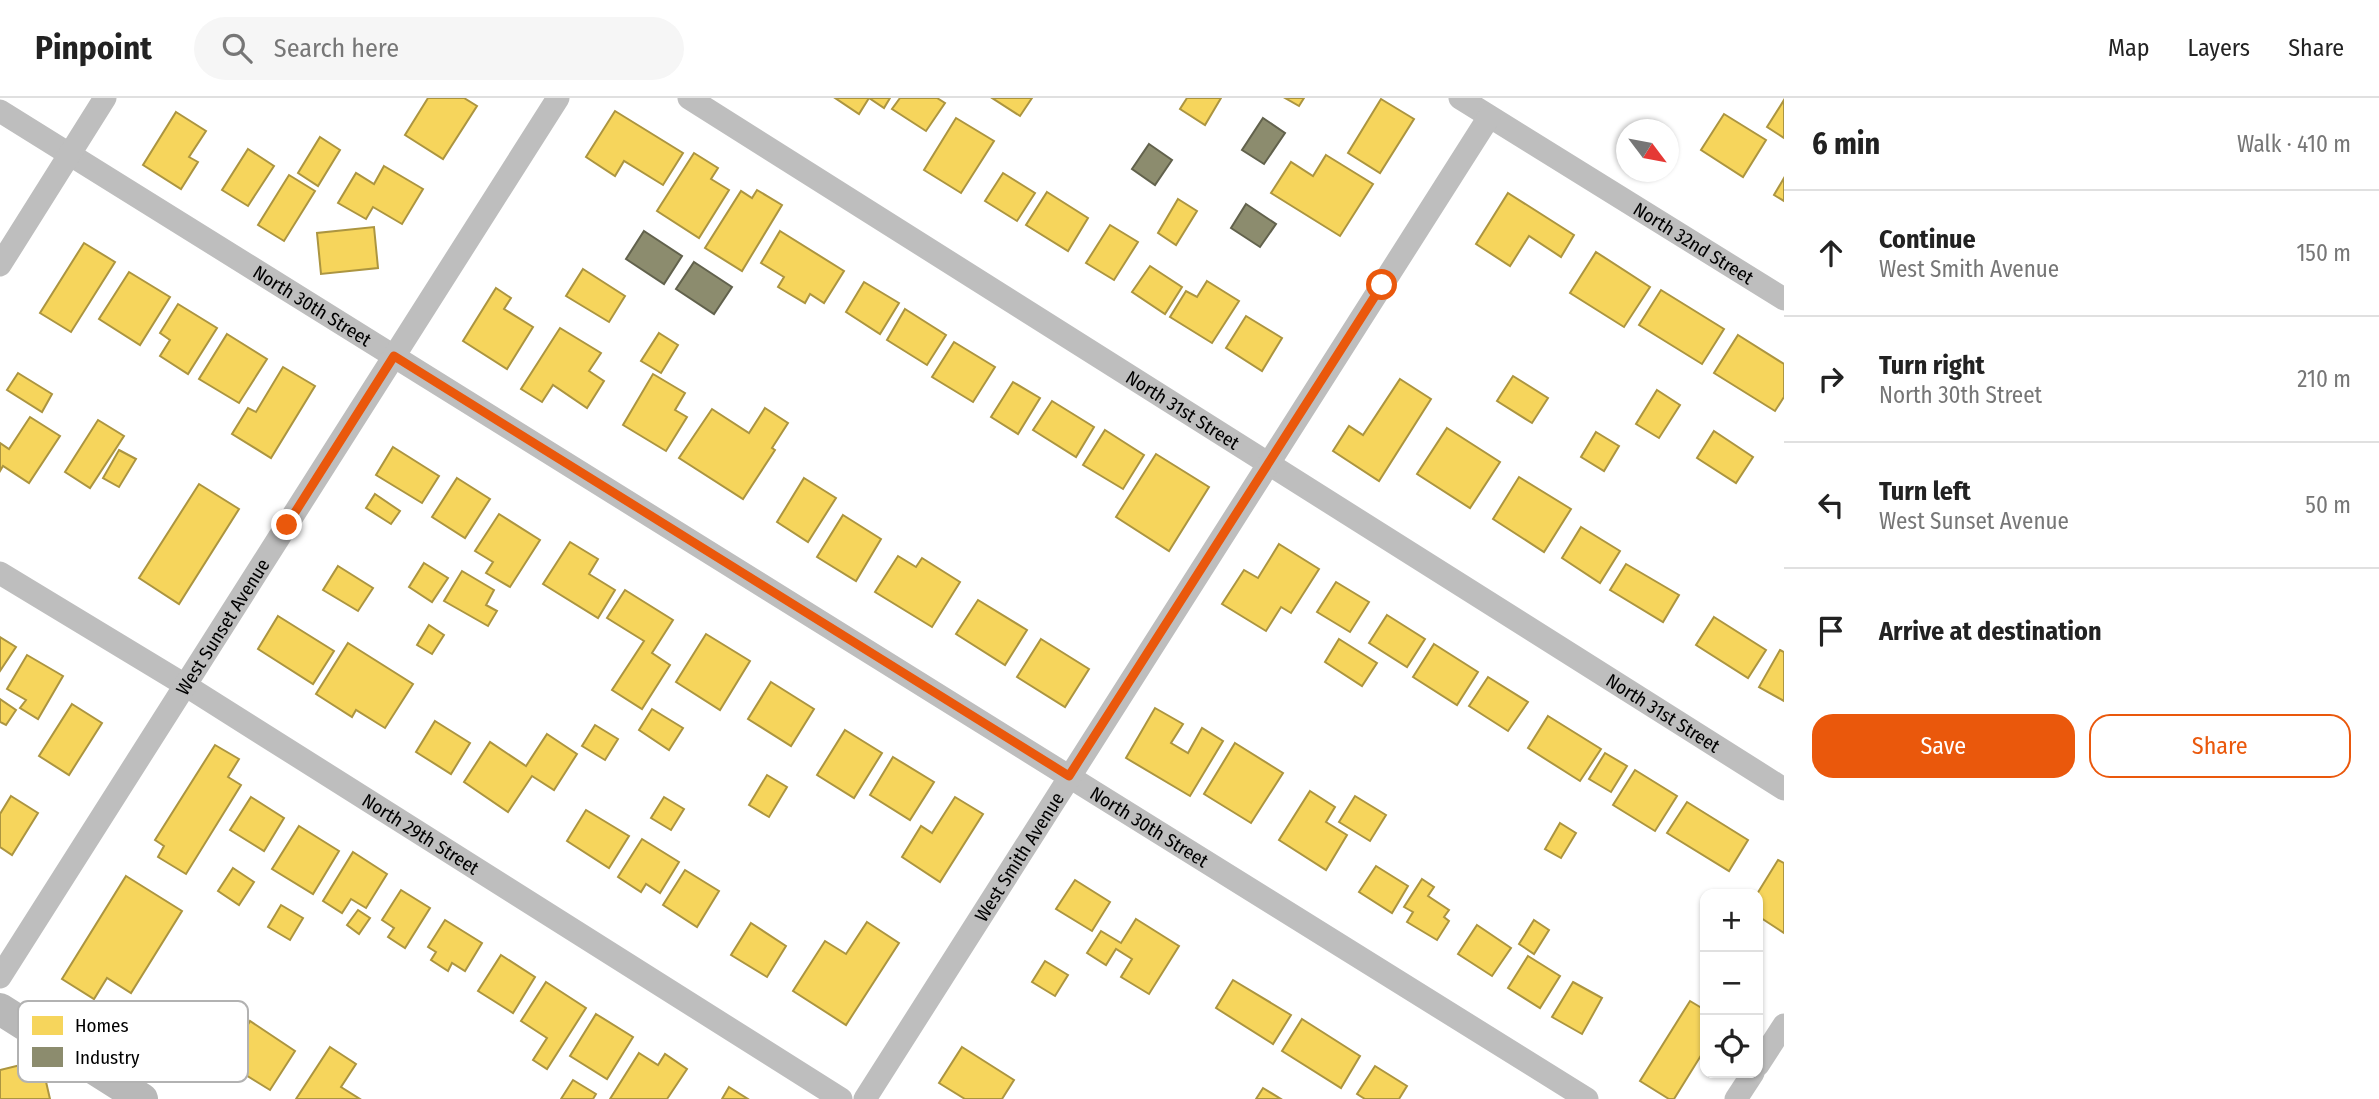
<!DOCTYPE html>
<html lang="en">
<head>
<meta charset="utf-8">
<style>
	:root { --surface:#fff; --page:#f6f6f6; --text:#222; --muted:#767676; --line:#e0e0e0; --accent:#ea580c }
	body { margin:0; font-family:"Fira Sans Condensed",sans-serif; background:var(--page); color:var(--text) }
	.controls { position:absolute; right:21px; bottom:21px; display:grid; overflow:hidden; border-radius:14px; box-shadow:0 2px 5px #0004 }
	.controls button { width:63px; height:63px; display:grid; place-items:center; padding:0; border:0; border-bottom:2px solid var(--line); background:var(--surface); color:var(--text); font:35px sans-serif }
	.compass { position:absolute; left:1616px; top:21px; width:63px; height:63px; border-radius:50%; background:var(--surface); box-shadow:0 2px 5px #0004; rotate:122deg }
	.stop { position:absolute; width:21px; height:21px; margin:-16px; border:5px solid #ea580c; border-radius:50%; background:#fff }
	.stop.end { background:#ea580c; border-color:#fff; box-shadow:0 2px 7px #0008 }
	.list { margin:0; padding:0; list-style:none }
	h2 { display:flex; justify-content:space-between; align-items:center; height:91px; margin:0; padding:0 28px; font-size:30px }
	h2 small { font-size:23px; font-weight:400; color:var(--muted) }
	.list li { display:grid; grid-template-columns:46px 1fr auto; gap:21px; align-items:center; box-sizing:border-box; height:126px; padding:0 28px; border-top:2px solid var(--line) }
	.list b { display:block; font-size:26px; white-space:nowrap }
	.list p { margin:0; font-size:23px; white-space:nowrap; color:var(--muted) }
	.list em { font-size:23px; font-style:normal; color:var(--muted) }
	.actions { display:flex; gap:14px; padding:21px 28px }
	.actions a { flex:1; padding:16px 0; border:2px solid var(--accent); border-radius:21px; text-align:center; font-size:24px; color:var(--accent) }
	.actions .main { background:var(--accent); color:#fff }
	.icon { flex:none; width:38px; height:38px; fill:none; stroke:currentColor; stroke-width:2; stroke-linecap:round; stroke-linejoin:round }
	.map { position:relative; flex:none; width:1784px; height:1001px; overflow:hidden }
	header { display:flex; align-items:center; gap:42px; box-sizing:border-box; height:98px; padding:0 35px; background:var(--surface); border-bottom:2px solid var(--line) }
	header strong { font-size:33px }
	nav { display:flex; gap:38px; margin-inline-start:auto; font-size:24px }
	.search { width:490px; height:63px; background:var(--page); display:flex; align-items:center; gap:18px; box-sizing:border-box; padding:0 24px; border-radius:38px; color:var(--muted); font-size:26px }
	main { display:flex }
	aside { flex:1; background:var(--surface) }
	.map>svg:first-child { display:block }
</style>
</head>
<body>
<header>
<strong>Pinpoint</strong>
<div class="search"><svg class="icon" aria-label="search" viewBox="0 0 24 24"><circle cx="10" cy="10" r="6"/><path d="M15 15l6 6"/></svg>Search here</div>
<nav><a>Map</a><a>Layers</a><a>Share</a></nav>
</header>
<main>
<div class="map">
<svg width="1784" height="1001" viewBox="0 0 1784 1001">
	<rect width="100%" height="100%" fill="#fff"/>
	<!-- homes -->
	<g fill="#f6d55c" stroke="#ac9540" stroke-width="2">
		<path d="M428,0H464L477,8L443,61L405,37Z"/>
		<path d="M835,0H890L884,10L869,0L859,16Z"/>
		<path d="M900,0H937L945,5L926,33L892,11Z"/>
		<path d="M992,0H1032L1020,18Z"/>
		<path d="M1187,0H1221L1205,27L1180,11Z"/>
		<path d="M1285,0H1304L1299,8Z"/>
		<path d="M1381,1L1414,21L1380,75L1348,55Z"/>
		<path d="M1784,2V40L1767,29Z"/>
		<path d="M615,13L683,55L663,87L624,63L615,78L586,59Z"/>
		<path d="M176,14L206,33L189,59L198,64L181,91L143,67Z"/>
		<path d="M1724,16L1766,42L1743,79L1701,52Z"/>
		<path d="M956,20L994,43L961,95L924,72Z"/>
		<path d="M320,39L340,52L318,88L298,75Z"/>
		<path d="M248,51L274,68L248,108L222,92Z"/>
		<path d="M694,55L718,70L711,81L729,92L699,140L657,113Z"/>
		<path d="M1326,57L1373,86L1340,138L1271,95L1291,64L1313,78Z"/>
		<path d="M384,68L423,91L402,126L373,109L366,121L338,105L356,75L374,86Z"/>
		<path d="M1003,75L1035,95L1017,123L985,103Z"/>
		<path d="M289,77L315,93L284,143L258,127Z"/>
		<path d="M1784,80V103L1774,97Z"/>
		<path d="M757,92L782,107L742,173L705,150L741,93L752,100Z"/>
		<path d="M1047,94L1088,120L1068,153L1026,127Z"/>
		<path d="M1508,95L1574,137L1561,159L1529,138L1510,168L1476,146Z"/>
		<path d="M1178,101L1197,113L1176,147L1158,135Z"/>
		<path d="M1110,127L1138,144L1114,182L1086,165Z"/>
		<path d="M374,129L378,170L321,176L317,135Z"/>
		<path d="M780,133L844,173L824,205L810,196L805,205L778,189L784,179L761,165Z"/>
		<path d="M84,145L115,164L71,234L40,215Z"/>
		<path d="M1596,154L1650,189L1624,229L1570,195Z"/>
		<path d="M1150,168L1182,189L1165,216L1132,194Z"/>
		<path d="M583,171L625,198L609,224L566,198Z"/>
		<path d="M129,174L170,199L140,247L99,221Z"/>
		<path d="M1207,183L1239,203L1212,245L1170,219L1186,193L1197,199Z"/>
		<path d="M864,184L899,205L880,236L846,214Z"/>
		<path d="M496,190L511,200L504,211L533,229L507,271L463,243Z"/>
		<path d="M1661,192L1724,231L1702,266L1639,227Z"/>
		<path d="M178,206L217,230L188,276L160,258L170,242L160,235Z"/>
		<path d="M905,211L946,237L927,267L887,242Z"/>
		<path d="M1246,218L1282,240L1262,273L1226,250Z"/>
		<path d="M560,230L601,255L589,273L604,283L587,310L553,287L542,304L521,291Z"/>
		<path d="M659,235L678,247L661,275L641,263Z"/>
		<path d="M227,236L267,261L239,305L199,281Z"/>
		<path d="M1738,237L1784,266V299L1775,313L1714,275Z"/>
		<path d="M954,244L995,269L973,304L932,279Z"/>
		<path d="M283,269L315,288L271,360L232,336L248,310L256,314Z"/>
		<path d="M18,275L52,296L42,314L7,292Z"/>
		<path d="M653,276L685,295L675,312L687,319L666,353L623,327Z"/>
		<path d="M1513,278L1548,300L1532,325L1497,303Z"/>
		<path d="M1400,281L1431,301L1379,383L1333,353L1349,328L1363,337Z"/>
		<path d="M1013,284L1040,300L1018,336L991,319Z"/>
		<path d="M1657,292L1680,307L1659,340L1636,326Z"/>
		<path d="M1052,303L1094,329L1076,359L1033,332Z"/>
		<path d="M765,310L788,325L772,350L775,352L743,401L679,360L712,311L749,335Z"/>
		<path d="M30,319L60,338L29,385L3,368L0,373V345L9,351Z"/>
		<path d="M98,322L124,338L90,390L65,374Z"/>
		<path d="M1447,330L1500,364L1470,410L1417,376Z"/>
		<path d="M1105,332L1144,357L1123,391L1083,367Z"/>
		<path d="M1714,333L1753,359L1736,385L1697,360Z"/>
		<path d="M1596,334L1619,348L1604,373L1581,359Z"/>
		<path d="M393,349L439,378L422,405L376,377Z"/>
		<path d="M119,352L136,361L119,389L103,380Z"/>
		<path d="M1156,356L1209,389L1169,453L1116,419Z"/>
		<path d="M1519,379L1571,411L1544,454L1493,421Z"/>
		<path d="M457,380L490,401L465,440L432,419Z"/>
		<path d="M804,380L836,400L808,444L777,424Z"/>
		<path d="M199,386L239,411L179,506L139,480Z"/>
		<path d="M375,396L400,413L391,426L366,410Z"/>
		<path d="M499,416L540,442L510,489L486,475L493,464L475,453Z"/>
		<path d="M843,417L881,441L856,483L817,459Z"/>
		<path d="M1581,429L1620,453L1600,485L1562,460Z"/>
		<path d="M570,444L598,461L589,476L615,492L598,520L543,486Z"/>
		<path d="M1279,446L1319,471L1291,515L1281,509L1266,533L1222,506L1244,472L1258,480Z"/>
		<path d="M898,458L916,469L922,460L960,484L932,529L875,494Z"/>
		<path d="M424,465L448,480L432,504L409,489Z"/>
		<path d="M1626,466L1679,497L1663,524L1610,492Z"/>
		<path d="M338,468L373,490L358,513L323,492Z"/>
		<path d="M462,473L494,492L486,507L497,513L488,528L444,503Z"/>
		<path d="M1336,484L1369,504L1350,534L1317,514Z"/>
		<path d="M625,492L673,522L652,555L670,567L642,611L612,592L644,543L607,520Z"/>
		<path d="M978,502L1027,532L1005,567L956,536Z"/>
		<path d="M1387,517L1425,541L1407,569L1369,545Z"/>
		<path d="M278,518L334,553L313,586L258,551Z"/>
		<path d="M1714,519L1766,552L1748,580L1696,547Z"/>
		<path d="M429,527L444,537L432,556L417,547Z"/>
		<path d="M706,536L750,563L720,612L676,584Z"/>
		<path d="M0,539L16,549L0,573Z"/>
		<path d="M1041,541L1089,571L1065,609L1017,579Z"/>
		<path d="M1339,541L1377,565L1362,588L1325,564Z"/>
		<path d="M348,545L413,586L385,630L356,612L352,619L316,596Z"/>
		<path d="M1434,546L1478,574L1457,607L1413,579Z"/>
		<path d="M1780,552L1784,554V603L1759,589Z"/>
		<path d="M27,557L63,578L38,621L20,610L26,602L7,591Z"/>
		<path d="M1488,579L1528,604L1508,633L1469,608Z"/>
		<path d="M771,584L814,611L791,648L748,621Z"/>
		<path d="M0,601L16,612L6,627L0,624Z"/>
		<path d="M72,606L102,625L69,677L39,658Z"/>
		<path d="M1155,610L1183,626L1171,645L1188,655L1202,630L1223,643L1190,698L1126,660Z"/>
		<path d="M652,611L683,630L669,652L639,632Z"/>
		<path d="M1548,618L1601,651L1580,683L1528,650Z"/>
		<path d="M435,623L470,645L451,676L416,654Z"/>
		<path d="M595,627L618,641L605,662L582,648Z"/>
		<path d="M845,632L882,655L854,700L817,677Z"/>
		<path d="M547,636L577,656L554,692L532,678L508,714L464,684L490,644L526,668Z"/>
		<path d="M1235,645L1283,675L1251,725L1204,696Z"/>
		<path d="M215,647L239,661L228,679L241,687L186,776L158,759L164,748L155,742Z"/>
		<path d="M1605,655L1627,668L1611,694L1589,681Z"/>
		<path d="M893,659L934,684L910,722L870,697Z"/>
		<path d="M1635,672L1677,698L1655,733L1613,707Z"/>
		<path d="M767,677L787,689L769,719L749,707Z"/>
		<path d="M1310,693L1335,709L1326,724L1347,737L1326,772L1279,742Z"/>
		<path d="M11,698L38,715L12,757L0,749V716Z"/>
		<path d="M1355,698L1386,717L1370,743L1339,724Z"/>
		<path d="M251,699L284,720L264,753L230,732Z"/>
		<path d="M664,699L684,711L671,732L651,720Z"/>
		<path d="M955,699L983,716L940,784L902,759L921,728L932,735Z"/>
		<path d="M1687,704L1748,742L1729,773L1667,735Z"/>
		<path d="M586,712L629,738L609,770L567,743Z"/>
		<path d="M1560,725L1576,735L1561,760L1545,751Z"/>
		<path d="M299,728L339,753L313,796L272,771Z"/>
		<path d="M642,741L679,764L660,795L646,786L641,794L618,779Z"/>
		<path d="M353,754L387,776L366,810L351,801L342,815L323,803Z"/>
		<path d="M1778,762L1784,765V835L1758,818L1757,796Z"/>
		<path d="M1376,768L1408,788L1392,815L1359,794Z"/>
		<path d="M233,770L254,784L239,807L218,793Z"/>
		<path d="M685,772L719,793L697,829L663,807Z"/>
		<path d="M126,778L182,813L131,895L107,880L94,901L62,881Z"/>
		<path d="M1422,781L1434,789L1428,798L1449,812L1444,819L1449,823L1437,842L1407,824L1413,814L1404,809Z"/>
		<path d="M1075,782L1110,804L1092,833L1056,811Z"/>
		<path d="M401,792L430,810L405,850L388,839L394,830L382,822Z"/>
		<path d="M281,807L303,820L290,842L268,829Z"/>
		<path d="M358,812L370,820L359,836L347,827Z"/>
		<path d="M1136,821L1179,848L1149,896L1121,879L1132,861L1116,851L1106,867L1087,855L1101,833L1121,845Z"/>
		<path d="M445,822L482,845L465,873L452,865L448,873L431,862L436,854L428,849Z"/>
		<path d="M1534,822L1549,832L1534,856L1519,846Z"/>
		<path d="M867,824L899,845L846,927L793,893L825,843L846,856Z"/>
		<path d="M751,825L786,848L767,879L731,857Z"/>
		<path d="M1477,827L1511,850L1492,878L1458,856Z"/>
		<path d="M501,857L535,879L513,915L478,893Z"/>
		<path d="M1528,858L1560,878L1540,910L1508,890Z"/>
		<path d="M1045,863L1068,877L1055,898L1032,884Z"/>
		<path d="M1233,882L1291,917L1273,946L1216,910Z"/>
		<path d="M546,884L586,910L547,971L533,962L547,940L521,923Z"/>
		<path d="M1573,884L1602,900L1582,936L1552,919Z"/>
		<path d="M1690,903L1705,912V951L1674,1001H1669L1640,983Z"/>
		<path d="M596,916L633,939L607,981L570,958Z"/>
		<path d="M1302,921L1360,958L1341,990L1282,953Z"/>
		<path d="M233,922L246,930L250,923L295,953L270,992L212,956Z"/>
		<path d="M330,949L356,966L341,989L360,1001H296Z"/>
		<path d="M962,949L1014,982L1002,1001H965L939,985Z"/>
		<path d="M639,955L658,967L665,956L687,971L667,1001H610Z"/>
		<path d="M41,962L50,1001H0V972Z"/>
		<path d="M1375,968L1407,988L1399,1001H1365L1357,996Z"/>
		<path d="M573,982L596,996L593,1001H561Z"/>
		<path d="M729,989L748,1001H722Z"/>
		<path d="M1263,990L1281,1001H1256Z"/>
	</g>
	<!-- industry -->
	<g fill="#8c8c6e" stroke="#62624d" stroke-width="2">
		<path d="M1263,20L1285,35L1264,66L1242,52Z"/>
		<path d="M1149,46L1172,62L1155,87L1132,71Z"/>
		<path d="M1246,106L1276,126L1260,149L1231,130Z"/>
		<path d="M644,133L682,158L664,186L626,161Z"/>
		<path d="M694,164L732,189L714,216L676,191Z"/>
	</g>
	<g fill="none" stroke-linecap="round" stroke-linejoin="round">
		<!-- street -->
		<g stroke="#bebebe" stroke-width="23">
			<path id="s1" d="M689,0L1784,691"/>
			<path id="s2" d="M1460,0L1784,201"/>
			<path id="s3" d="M0,13L1587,1001"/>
			<path d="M0,167L105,0"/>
			<path id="s4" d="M0,475L185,587L841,1001"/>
			<path id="s5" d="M0,879L558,0"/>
			<path d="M1758,967L1784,927"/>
			<path id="s6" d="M865,1001L1489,19"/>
			<path d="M1736,1001L1753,975"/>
		</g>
		<!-- secondary -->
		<path stroke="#b8b8b8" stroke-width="32" d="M0,911L142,1001"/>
	</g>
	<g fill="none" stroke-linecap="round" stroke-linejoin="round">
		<!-- route -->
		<path stroke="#ea580c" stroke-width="9" d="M287,427L394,258L1069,678L1382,187"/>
	</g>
	<g text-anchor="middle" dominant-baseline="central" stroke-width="7" stroke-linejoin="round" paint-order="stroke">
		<!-- street labels -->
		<g font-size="19" fill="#000" stroke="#fff">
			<text stroke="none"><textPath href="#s2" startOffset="275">North 32nd Street</textPath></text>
			<text stroke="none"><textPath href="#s3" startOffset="368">North 30th Street</textPath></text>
			<text stroke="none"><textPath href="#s1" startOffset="584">North 31st Street</textPath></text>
			<text stroke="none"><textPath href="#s5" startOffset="415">West Sunset Avenue</textPath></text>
			<text stroke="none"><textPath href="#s1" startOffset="1152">North 31st Street</textPath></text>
			<text stroke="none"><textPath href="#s3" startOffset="1354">North 30th Street</textPath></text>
			<text stroke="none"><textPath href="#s4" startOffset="495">North 29th Street</textPath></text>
			<text stroke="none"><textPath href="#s6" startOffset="287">West Smith Avenue</textPath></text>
		</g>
	</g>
	<!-- legend -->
	<rect x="18" y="903" width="230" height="81" rx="10" fill="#fff" stroke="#b2b2b2" stroke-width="2"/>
	<rect x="32" y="918" width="31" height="19" fill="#f6d55c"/>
	<rect x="32" y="949" width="31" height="20" fill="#8c8c6e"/>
	<g font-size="19" fill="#000">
		<text x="75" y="934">Homes</text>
		<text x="75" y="966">Industry</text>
	</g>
</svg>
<div class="controls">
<button>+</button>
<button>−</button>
<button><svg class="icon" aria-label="locate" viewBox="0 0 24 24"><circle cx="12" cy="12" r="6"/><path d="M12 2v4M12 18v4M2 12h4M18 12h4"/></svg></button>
</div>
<svg class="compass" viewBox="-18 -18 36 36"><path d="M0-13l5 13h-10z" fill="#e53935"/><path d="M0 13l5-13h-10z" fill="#767676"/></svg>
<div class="stop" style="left:1382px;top:187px"></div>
<div class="stop end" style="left:287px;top:427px"></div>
</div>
<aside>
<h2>6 min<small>Walk · 410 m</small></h2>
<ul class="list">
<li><svg class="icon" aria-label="ahead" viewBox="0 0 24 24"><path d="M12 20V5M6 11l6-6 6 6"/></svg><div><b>Continue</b><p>West Smith Avenue</p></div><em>150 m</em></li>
<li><svg class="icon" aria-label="right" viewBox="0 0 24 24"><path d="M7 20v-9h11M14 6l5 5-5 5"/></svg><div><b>Turn right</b><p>North 30th Street</p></div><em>210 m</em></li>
<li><svg class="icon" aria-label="left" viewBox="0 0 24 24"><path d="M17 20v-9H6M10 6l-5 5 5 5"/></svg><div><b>Turn left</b><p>West Sunset Avenue</p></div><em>50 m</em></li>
<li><svg class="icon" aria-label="arrive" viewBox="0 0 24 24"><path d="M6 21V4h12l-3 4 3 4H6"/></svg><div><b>Arrive at destination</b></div></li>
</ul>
<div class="actions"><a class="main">Save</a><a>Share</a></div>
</aside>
</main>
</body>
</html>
